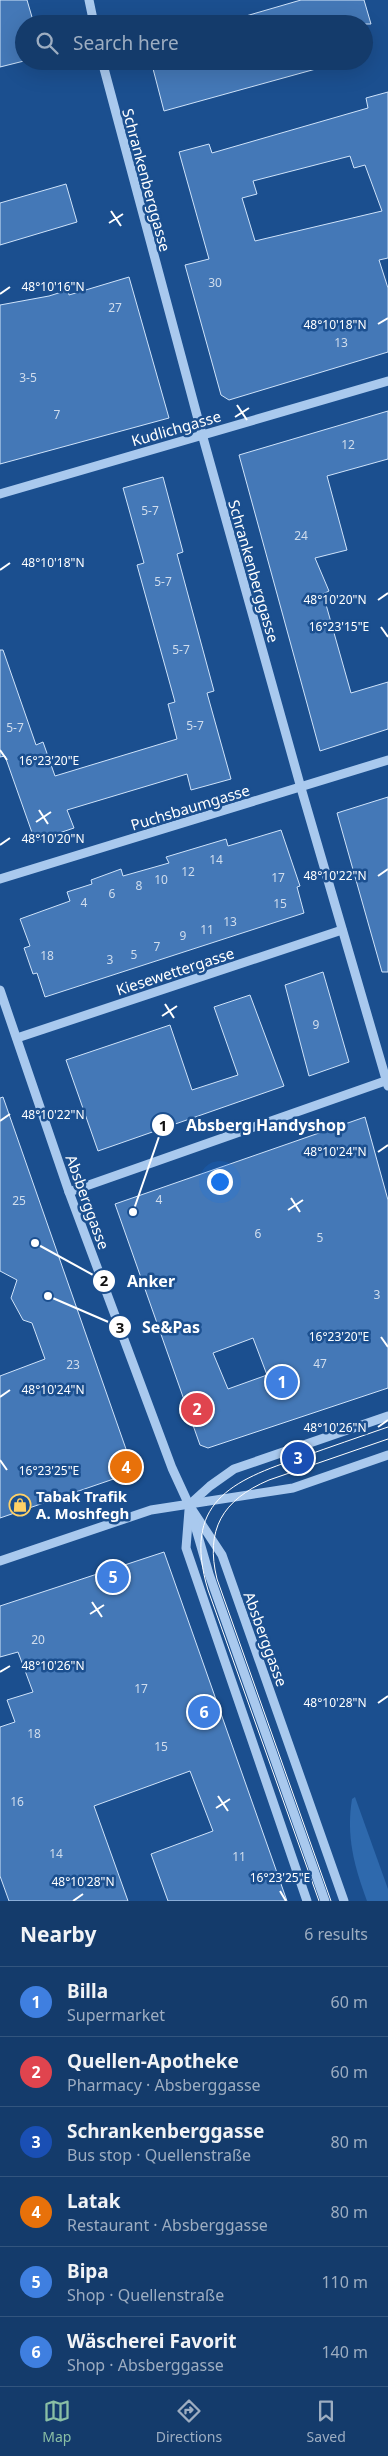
<!DOCTYPE html>
<html lang="en">
<head>
<meta charset="utf-8">
<style>
	:root { --surface:#143b6b; --page:#214673; --text:#f1f3f6; --muted:#9dadc1; --line:#33557e; --accent:#8abfa5 }
	body { margin:0; font-family:"Noto Sans",sans-serif; background:var(--page); color:var(--text) }
	.you { position:absolute; left:219px; top:1181px; width:18px; height:18px; margin:-12px; border:4px solid #fff; border-radius:50%; background:#1a73e8; box-shadow:0 0 0 8px #1a73e833 }
	.badge { display:grid; place-items:center; width:32px; height:32px; border-radius:50%; background:var(--accent); color:#fff; font-size:16px; font-weight:700 }
	.pin { position:absolute; translate:-50% -50%; border:2px solid #fff; box-shadow:0 1px 5px #0006 }
	.list { margin:0; padding:0; list-style:none }
	h2 { display:flex; justify-content:space-between; align-items:center; height:65px; margin:0; padding:0 20px; font-size:21px }
	h2 small { font-size:16px; font-weight:400; color:var(--muted) }
	.list li { display:grid; grid-template-columns:32px 1fr auto; gap:15px; align-items:center; box-sizing:border-box; height:70px; padding:0 20px; border-top:1px solid var(--line) }
	.list b { display:block; font-size:19px; white-space:nowrap }
	.list p { margin:0; font-size:16px; white-space:nowrap; color:var(--muted) }
	.list em { font-size:16px; font-style:normal; color:var(--muted) }
	.icon { flex:none; width:28px; height:28px; fill:none; stroke:currentColor; stroke-width:2; stroke-linecap:round; stroke-linejoin:round }
	.map { position:relative; flex:none; width:388px; height:1901px; overflow:hidden }
	.search { position:absolute; background:var(--surface); box-shadow:0 5px 20px #0002; left:15px; right:15px; top:15px; height:55px; display:flex; align-items:center; gap:12px; box-sizing:border-box; padding:0 18px; border-radius:28px; color:var(--muted); font-size:19px }
	.sheet { height:485px; background:var(--surface) }
	nav { display:flex; justify-content:space-around; align-items:center; box-sizing:border-box; height:70px; border-top:1px solid var(--line); background:var(--surface); font-size:14px; color:var(--muted) }
	nav a { display:grid; justify-items:center; gap:2px }
	nav .on { color:var(--accent) }
	.map>svg:first-child { display:block }
</style>
</head>
<body>
<div class="map">
<svg width="388" height="1901" viewBox="0 0 388 1901">
	<rect width="100%" height="100%" fill="#1b4f8f"/>
	<!-- green -->
	<path fill="#2e69ad" d="M355,1797L388,1889V1901H367C354,1866 346,1836 352,1799Z"/>
	<!-- building -->
	<g fill="#4478b7" stroke="#cfe3fa" fill-rule="evenodd">
		<path d="M0,0H27L34,24H24V61L0,67Z"/>
		<path d="M301,0H364L371,24H239V18Z"/>
		<path d="M151,61H322L323,67L164,111Z"/>
		<path d="M388,92V258L379,260L388,288V352L229,400L221,395L185,265L209,259L179,152L209,144L212,153L368,108L366,98ZM350,156L354,168L365,165L382,211L255,241L242,198L257,194L253,181Z"/>
		<path d="M66,184L77,222L0,245V203Z"/>
		<path d="M129,277L169,418L0,464V305L49,296L68,290L69,295Z"/>
		<path d="M388,411V459L327,476L347,550L315,558L329,591L323,594L351,693L388,682V729L320,751L239,455Z"/>
		<path d="M163,477L183,552L177,554L214,691L207,693L231,779L191,790L187,774L67,810L74,828L35,841L5,756L0,757V650H3L36,745L43,742L55,776L177,739L168,704L175,702L137,565L144,563L123,488Z"/>
		<path d="M388,797V972H382L337,813Z"/>
		<path d="M281,830L300,886L297,887L304,913L45,997L37,973L33,974L24,948L30,946L20,919L70,901L67,892L92,884L91,880L121,869L123,876L169,863L166,857L226,839L228,846Z"/>
		<path d="M323,972L349,1062L309,1076L285,985Z"/>
		<path d="M250,995L284,1086L98,1151L66,1060L170,1025L192,1090L238,1075L214,1007Z"/>
		<path d="M3,1097L134,1472L0,1518V1376L45,1359L32,1323L23,1320L11,1298L17,1280L0,1271V1098Z"/>
		<path d="M365,1117L388,1200V1388L208,1448L200,1445L115,1204ZM253,1338L267,1375L228,1389L213,1353Z"/>
		<path d="M164,1552L287,1901H168L151,1854L213,1831L190,1771L94,1806L128,1901H9L0,1876V1727L15,1722L7,1700L33,1692L18,1652L0,1657V1606Z"/>
	</g>
	<g fill="none" stroke-linecap="round" stroke-linejoin="round">
		<!-- minor -->
		<g stroke="#a9c9ee" stroke-width="9">
			<path d="M89,0L94,24"/>
			<path d="M102,61L202,434L301,788L388,1086"/>
			<path d="M0,494L388,381"/>
			<path d="M0,879L388,760"/>
			<path d="M0,990L69,1192L172,1468L189,1505L222,1555L344,1901"/>
			<path d="M17,1038L342,930"/>
			<path d="M69,1192L388,1080"/>
			<path d="M189,1505L210,1486L234,1469L388,1416"/>
			<path d="M189,1510L186,1548L307,1901"/>
			<path d="M192,1515L209,1574L325,1901"/>
			<path d="M0,1561L151,1510L293,1488L388,1455"/>
		</g>
		<!-- tram -->
		<g stroke="#fff" stroke-width="1">
			<path d="M319,1901L208,1590C182,1503 230,1481 302,1457C330,1447 359,1437 388,1427"/>
			<path d="M331,1901L217,1579C205,1530 222,1500 269,1480L388,1439"/>
		</g>
	</g>
	<!-- ticks -->
	<path fill="none" stroke="#fff" stroke-width="2" d="M111,211L121,226M109,223L123,214M0,294L10,287M378,324L388,318M237,405L247,420M235,417L249,408M0,570L10,563M378,600L388,593M381,627L388,637M0,750L7,760M39,810L48,824M36,822L51,812M0,845L10,838M378,876L388,869M165,1004L174,1018M162,1016L177,1006M0,1121L10,1114M378,1152L388,1145M291,1198L300,1212M288,1210L303,1200M381,1337L388,1347M0,1397L10,1390M378,1427L388,1420M0,1460L7,1470M92,1602L102,1617M90,1614L104,1605M0,1672L10,1666M378,1703L388,1696M218,1796L228,1811M216,1808L230,1799M280,1891L286,1901M73,1901L83,1894"/>
	<!-- icons -->
	<defs>
		<g id="shop-ring" transform="scale(1.125)"><circle r="9.5" fill="#1b4f8f" stroke="#ffd166" stroke-width="1.5"/><path d="M-5-2.5h2.3a2.7 3.5 0 0 1 5.4 0H5L5.5 6h-11ZM-1.5-2.5h3a1.5 2.3 0 0 0-3 0Z" fill="#ffd166"/></g>
	</defs>
	<g fill-rule="evenodd">
		<use href="#shop-ring" x="20" y="1505"/>
	</g>
	<g text-anchor="middle" dominant-baseline="central" stroke-width="5" stroke-linejoin="round" paint-order="stroke">
		<!-- number labels -->
		<g font-size="12" fill="#d0dded">
			<text x="215" y="282">30</text>
			<text x="115" y="307">27</text>
			<text x="341" y="342">13</text>
			<text x="28" y="377">3-5</text>
			<text x="57" y="414">7</text>
			<text x="348" y="444">12</text>
			<text x="150" y="510">5-7</text>
			<text x="301" y="535">24</text>
			<text x="163" y="581">5-7</text>
			<text x="181" y="649">5-7</text>
			<text x="195" y="725">5-7</text>
			<text x="15" y="727">5-7</text>
			<text x="216" y="859">14</text>
			<text x="188" y="871">12</text>
			<text x="278" y="877">17</text>
			<text x="161" y="879">10</text>
			<text x="139" y="885">8</text>
			<text x="112" y="893">6</text>
			<text x="84" y="902">4</text>
			<text x="280" y="903">15</text>
			<text x="230" y="921">13</text>
			<text x="207" y="929">11</text>
			<text x="183" y="935">9</text>
			<text x="157" y="946">7</text>
			<text x="134" y="954">5</text>
			<text x="47" y="955">18</text>
			<text x="110" y="959">3</text>
			<text x="316" y="1024">9</text>
			<text x="159" y="1199">4</text>
			<text x="19" y="1200">25</text>
			<text x="258" y="1233">6</text>
			<text x="320" y="1237">5</text>
			<text x="377" y="1294">3</text>
			<text x="320" y="1363">47</text>
			<text x="73" y="1364">23</text>
			<text x="38" y="1639">20</text>
			<text x="141" y="1688">17</text>
			<text x="34" y="1733">18</text>
			<text x="161" y="1746">15</text>
			<text x="17" y="1801">16</text>
			<text x="56" y="1853">14</text>
			<text x="239" y="1856">11</text>
		</g>
		<!-- street labels -->
		<g font-size="15" fill="#fff" stroke="#1b4f8f">
			<text transform="translate(147 180) rotate(75)">Schrankenberggasse</text>
			<text transform="translate(176 428) rotate(-16)">Kudlichgasse</text>
			<text transform="translate(254 571) rotate(74)">Schrankenberggasse</text>
			<text transform="translate(190 807) rotate(-17)">Puchsbaumgasse</text>
			<text transform="translate(175 971) rotate(-18)">Kiesewettergasse</text>
			<text transform="translate(88 1202) rotate(70)">Absberggasse</text>
			<text transform="translate(266 1639) rotate(70)">Absberggasse</text>
		</g>
		<!-- poi labels -->
		<g font-size="15" font-weight="bold" fill="#fff" stroke="#1b4f8f" text-anchor="start">
			<text x="36" y="1496">Tabak Trafik<tspan x="36" dy="17">A. Moshfegh</tspan></text>
		</g>
	</g>
	<g font-size="12" text-anchor="middle" fill="#fff" stroke="#1b4f8f" stroke-width="5" stroke-linejoin="round" paint-order="stroke">
		<text x="53" y="291">48°10'16"N</text>
		<text x="335" y="329">48°10'18"N</text>
		<text x="53" y="567">48°10'18"N</text>
		<text x="335" y="604">48°10'20"N</text>
		<text x="339" y="631">16°23'15"E</text>
		<text x="49" y="765">16°23'20"E</text>
		<text x="53" y="843">48°10'20"N</text>
		<text x="335" y="880">48°10'22"N</text>
		<text x="53" y="1119">48°10'22"N</text>
		<text x="335" y="1156">48°10'24"N</text>
		<text x="339" y="1341">16°23'20"E</text>
		<text x="53" y="1394">48°10'24"N</text>
		<text x="335" y="1432">48°10'26"N</text>
		<text x="49" y="1475">16°23'25"E</text>
		<text x="53" y="1670">48°10'26"N</text>
		<text x="335" y="1707">48°10'28"N</text>
		<text x="280" y="1882">16°23'25"E</text>
		<text x="83" y="1886">48°10'28"N</text>
	</g>
	<!-- callouts -->
	<path fill="none" stroke="#fff" stroke-width="2" d="M133 1212L163 1125M35 1243L104 1281M48 1296L120 1327"/>
	<g fill="#fff" stroke="#1b4f8f" stroke-width="2">
		<circle cx="133" cy="1212" r="5"/>
		<circle cx="35" cy="1243" r="5"/>
		<circle cx="48" cy="1296" r="5"/>
		<circle cx="163" cy="1125" r="12"/>
		<circle cx="104" cy="1281" r="12"/>
		<circle cx="120" cy="1327" r="12"/>
	</g>
	<g font-size="15" text-anchor="middle" font-weight="bold" fill="#111">
		<text x="163" y="1131">1</text>
		<text x="104" y="1286">2</text>
		<text x="120" y="1333">3</text>
	</g>
	<g font-size="16" text-anchor="middle" font-weight="bold" fill="#fff" stroke="#1b4f8f" stroke-width="5" stroke-linejoin="round" paint-order="stroke">
		<text x="266" y="1131">Absberg Handyshop</text>
		<text x="151" y="1287">Anker</text>
		<text x="171" y="1333">Se&amp;Pas</text>
	</g>
</svg>
<div class="you"></div>
<div class="pin badge" style="left:282px;top:1382px;background:#3f7fe0">1</div>
<div class="pin badge" style="left:197px;top:1409px;background:#e0444e">2</div>
<div class="pin badge" style="left:298px;top:1458px;background:#1a4fb4">3</div>
<div class="pin badge" style="left:126px;top:1467px;background:#e8710a">4</div>
<div class="pin badge" style="left:113px;top:1577px;background:#3f7fe0">5</div>
<div class="pin badge" style="left:204px;top:1712px;background:#3f7fe0">6</div>
<div class="search"><svg class="icon" aria-label="search" viewBox="0 0 24 24"><circle cx="10" cy="10" r="6"/><path d="M15 15l6 6"/></svg>Search here</div>
</div>
<section class="sheet">
<h2>Nearby<small>6 results</small></h2>
<ul class="list">
<li><span class="badge" style="background:#3f7fe0">1</span><div><b>Billa</b><p>Supermarket</p></div><em>60 m</em></li>
<li><span class="badge" style="background:#e0444e">2</span><div><b>Quellen-Apotheke</b><p>Pharmacy · Absberggasse</p></div><em>60 m</em></li>
<li><span class="badge" style="background:#1a4fb4">3</span><div><b>Schrankenberggasse</b><p>Bus stop · Quellenstraße</p></div><em>80 m</em></li>
<li><span class="badge" style="background:#e8710a">4</span><div><b>Latak</b><p>Restaurant · Absberggasse</p></div><em>80 m</em></li>
<li><span class="badge" style="background:#3f7fe0">5</span><div><b>Bipa</b><p>Shop · Quellenstraße</p></div><em>110 m</em></li>
<li><span class="badge" style="background:#3f7fe0">6</span><div><b>Wäscherei Favorit</b><p>Shop · Absberggasse</p></div><em>140 m</em></li>
</ul>
</section>
<nav>
<a class="on"><svg class="icon" aria-label="map" viewBox="0 0 24 24"><path d="M3 6l6-2 6 2 6-2v14l-6 2-6-2-6 2zM9 4v14M15 6v14"/></svg>Map</a>
<a><svg class="icon" aria-label="directions" viewBox="0 0 24 24"><path d="M12 3l9 9-9 9-9-9zM9 14v-3h6M13 9l2 2-2 2"/></svg>Directions</a>
<a><svg class="icon" aria-label="saved" viewBox="0 0 24 24"><path d="M7 4h10v16l-5-4-5 4z"/></svg>Saved</a>
</nav>
</body>
</html>
